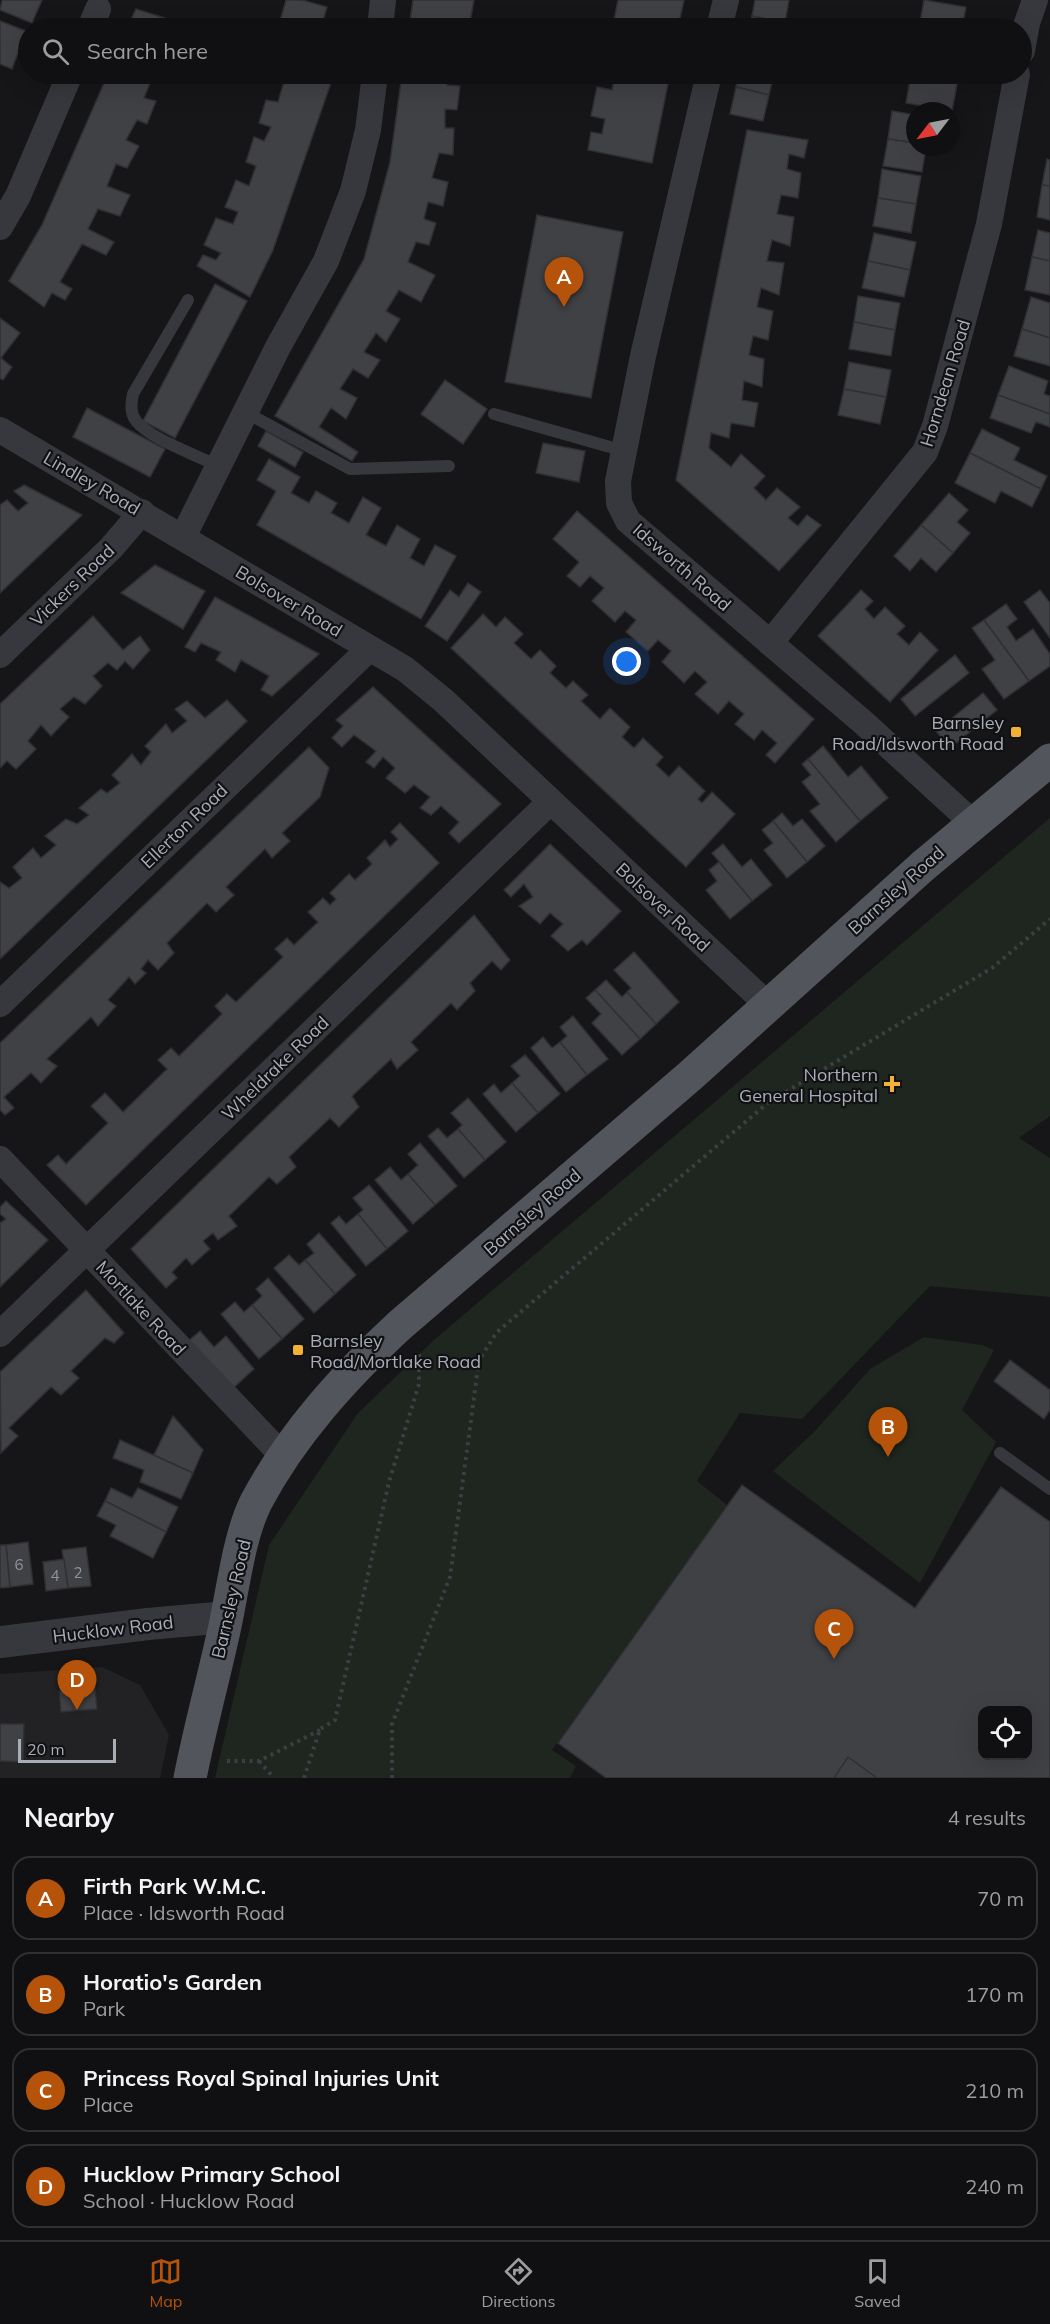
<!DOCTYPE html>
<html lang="en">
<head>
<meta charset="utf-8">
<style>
	:root { --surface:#101012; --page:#1e1e20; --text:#f1f3f6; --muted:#9c9d9f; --line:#303032; --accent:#b45309 }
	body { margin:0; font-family:Mulish,sans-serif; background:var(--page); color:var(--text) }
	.controls { position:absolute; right:18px; bottom:18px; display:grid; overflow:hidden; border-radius:12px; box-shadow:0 6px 24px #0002 }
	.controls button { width:54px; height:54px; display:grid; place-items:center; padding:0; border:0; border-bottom:2px solid var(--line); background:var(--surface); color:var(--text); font:30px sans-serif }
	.compass { position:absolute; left:906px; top:102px; width:54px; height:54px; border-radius:50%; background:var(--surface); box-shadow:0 6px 24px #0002; rotate:238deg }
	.scale { position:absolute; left:18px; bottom:15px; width:98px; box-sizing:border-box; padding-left:6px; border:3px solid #a8adb8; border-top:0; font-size:16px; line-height:21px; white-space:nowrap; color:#a8adb8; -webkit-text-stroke:4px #111113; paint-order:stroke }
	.you { position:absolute; left:627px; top:662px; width:21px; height:21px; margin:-15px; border:4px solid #fff; border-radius:50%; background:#1a73e8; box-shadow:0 0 0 9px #1a73e833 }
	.badge { display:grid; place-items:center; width:39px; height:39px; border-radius:50%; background:var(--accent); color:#fff; font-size:20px; font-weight:700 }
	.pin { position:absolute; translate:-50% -50px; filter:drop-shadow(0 2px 3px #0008) }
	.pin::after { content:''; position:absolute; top:32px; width:21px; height:18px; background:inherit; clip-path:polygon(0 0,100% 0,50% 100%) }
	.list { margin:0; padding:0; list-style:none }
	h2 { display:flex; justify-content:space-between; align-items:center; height:78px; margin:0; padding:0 24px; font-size:26px }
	h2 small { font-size:20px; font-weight:400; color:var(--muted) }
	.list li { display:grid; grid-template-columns:39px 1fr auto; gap:18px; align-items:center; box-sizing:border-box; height:84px; margin:0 12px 12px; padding:0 12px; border:2px solid var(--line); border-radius:18px }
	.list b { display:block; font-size:22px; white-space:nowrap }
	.list p { margin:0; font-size:20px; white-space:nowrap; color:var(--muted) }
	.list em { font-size:20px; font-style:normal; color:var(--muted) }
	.icon { flex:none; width:33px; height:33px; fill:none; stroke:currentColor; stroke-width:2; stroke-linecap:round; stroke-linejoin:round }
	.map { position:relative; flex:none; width:1050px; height:1778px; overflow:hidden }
	.search { position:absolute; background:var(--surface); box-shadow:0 6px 24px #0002; left:18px; right:18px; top:18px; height:66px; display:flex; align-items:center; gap:15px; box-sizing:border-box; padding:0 21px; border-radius:33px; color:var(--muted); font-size:22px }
	.sheet { height:462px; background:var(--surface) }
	nav { display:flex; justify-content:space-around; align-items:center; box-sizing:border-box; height:84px; border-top:2px solid var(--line); background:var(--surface); font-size:16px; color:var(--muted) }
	nav a { display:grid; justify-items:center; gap:3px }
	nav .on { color:var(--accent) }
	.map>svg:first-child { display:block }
</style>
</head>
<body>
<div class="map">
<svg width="1050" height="1778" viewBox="0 0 1050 1778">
	<rect width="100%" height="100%" fill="#161618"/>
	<!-- built -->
	<path fill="#222225" d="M102,1667L140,1685L169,1735L160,1778H0V1674Z"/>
	<!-- green -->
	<g fill="#1e261f">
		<path d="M1050,818V1116L1019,1138L1050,1158V1297L930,1286L802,1419L740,1413L697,1481L727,1505L552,1750L576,1766L570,1778H215L269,1545L358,1413L435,1339Z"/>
		<path d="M924,1337L982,1345L994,1350L962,1410L996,1442L920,1583L773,1471L816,1430L870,1369Z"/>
	</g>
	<!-- building -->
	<g fill="#404145" stroke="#303034" stroke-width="1.5" fill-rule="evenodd">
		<path d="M2,0H42L32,23L0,10Z"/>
		<path d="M286,0H302L327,7L321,28H278Z"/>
		<path d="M413,0H474L470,22L458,19L456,28H409Z"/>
		<path d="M618,0H684L678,28H624L625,22L614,20Z"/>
		<path d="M755,0H789L785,23L752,16Z"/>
		<path d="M924,0L966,7L962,28H919Z"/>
		<path d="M136,9L187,25L185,28H127Z"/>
		<path d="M752,16L785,23L784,28H750Z"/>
		<path d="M0,21L26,31L12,69L0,64Z"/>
		<path d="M108,74H169L164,83L152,78L144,98L156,101L147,124L137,120L126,140L139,146L127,168L116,164L107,186L130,195L120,216L98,209L88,229L114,242L106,255L82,244L60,282L72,289L65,300L52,293L44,307L9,281L42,225Z"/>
		<path d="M280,74H334L273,250L250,297L197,266L203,255L216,260L221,253L204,245L216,218L233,224L238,212L225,207L236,180L249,186L256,166L246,162L254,137L264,141L271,127L259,123L266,100L278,102L286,75Z"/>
		<path d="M402,74H449L447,85L460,86L457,110L445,109V128H454L453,155L439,153L432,178L448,182L443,206L428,202L424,219L436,223L429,245L416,242L408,262L435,275L421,302L399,290L386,311L400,319L386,342L376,333L364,352L380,360L368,378L353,369L340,389L357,398L346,419L331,408L319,427L358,452L352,461L275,416L364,259L390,162Z"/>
		<path d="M615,74H670L652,163L588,150L591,132L602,134L605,119L591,116L597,87L612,90Z"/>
		<path d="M739,74H774L769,95L736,87Z"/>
		<path d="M911,74H959L952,111L906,103Z"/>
		<path d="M736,87L769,95L763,121L730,114Z"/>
		<path d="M892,111L915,115V143L888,139Z"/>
		<path d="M747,130L808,140L804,158L789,154L787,169L801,173L798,198L781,195L777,214L794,217L790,246L772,240L767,261L784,263L779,295L761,288L757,307L773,311L768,340L753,336L749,355L764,359L762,387L744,381L742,400L758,403L754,427L731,423L729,438L711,433L709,448L731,467L741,454L765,476L754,488L766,500L777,488L800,507L788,518L798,526L807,515L821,525L779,571L676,480Z"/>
		<path d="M888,139L915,143V147H926L922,172L883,166Z"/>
		<path d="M1047,159L1050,160V186L1042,185Z"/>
		<path d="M882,169L921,176L916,204L878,198Z"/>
		<path d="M1042,185L1050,186V220L1037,217Z"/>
		<path d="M878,198L916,204L911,233L873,226Z"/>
		<path d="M537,215L623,232L591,398L505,382Z"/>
		<path d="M1038,230L1050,233V261L1032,257Z"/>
		<path d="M874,233L916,242L910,270L868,261Z"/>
		<path d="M1032,257L1050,261V295L1025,290Z"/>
		<path d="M868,261L910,270L904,297L862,288Z"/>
		<path d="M215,284L247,301L175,438L143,421Z"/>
		<path d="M858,296L900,303L895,330L854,322Z"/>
		<path d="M1031,297L1050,303V338L1022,329Z"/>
		<path d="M0,318L20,333L1,358L12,367L3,380L0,378Z"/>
		<path d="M854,322L895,330L891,356L849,349Z"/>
		<path d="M1022,329L1050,338V366L1014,356Z"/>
		<path d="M849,362L891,370L886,397L844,389Z"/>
		<path d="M1009,366L1048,381L1044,394L1050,396V414L998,395Z"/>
		<path d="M445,380L487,409L463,444L421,414Z"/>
		<path d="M844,389L886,397L880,424L838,415Z"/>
		<path d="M998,395L1050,414V427L1036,422L1031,433L990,418Z"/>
		<path d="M87,408L165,449L150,477L73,437Z"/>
		<path d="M982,429L1020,448L1014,460L1047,476L1041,489L970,453Z"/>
		<path d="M266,431L303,452L295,467L258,446Z"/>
		<path d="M543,443L585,451L579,482L536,473Z"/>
		<path d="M970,453L1041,489L1032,507L1001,491L995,503L955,483Z"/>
		<path d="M269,459L300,477L291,493L309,503L316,491L337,503L331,513L349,523L363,497L381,508L366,535L386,546L397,525L420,539L410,558L424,566L435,545L456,556L421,619L257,525L276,491L257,480Z"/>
		<path d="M24,485L82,515L0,593V505L7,500L18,511L28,503L14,491Z"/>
		<path d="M949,493L968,510L957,522L970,533L953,553L921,525Z"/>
		<path d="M577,511L814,719L775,763L766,755L777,743L762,730L754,740L735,724L744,714L729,701L718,714L695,694L707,682L695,671L684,683L662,662L671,651L658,640L648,651L626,632L636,620L625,611L615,622L592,601L604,588L590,576L580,587L567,576L579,562L553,539Z"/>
		<path d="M921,525L953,553L936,572L921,558L910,571L894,556Z"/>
		<path d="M155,565L205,591L183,629L121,593Z"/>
		<path d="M468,583L481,592L447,641L425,626L450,590L459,597Z"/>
		<path d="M861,590L873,601L865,609L874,619L885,607L905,626L897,634L909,645L920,632L938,650L890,702L818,636Z"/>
		<path d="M1040,590L1050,603V638L1024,602Z"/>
		<path d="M215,597L319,654L272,696L261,690L269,676L241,660L235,672L216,660L221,652L201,643L195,652L185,647Z"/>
		<path d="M1006,604L1017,619L1007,627L1016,641L1033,629L1050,654V666L1029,681L984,620Z"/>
		<path d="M483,614L496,627L505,617L523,634L514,643L531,659L540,650L556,666L550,673L566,688L573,681L588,695L581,701L600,719L610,708L630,727L622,737L634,748L643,738L663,757L656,765L669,777L679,766L705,791L698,799L702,803L712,792L735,814L686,867L451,648Z"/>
		<path d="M93,616L123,650L140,636L150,650L133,669L125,661L117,670L108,663L93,676L102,686L85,704L74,697L60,709L69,717L51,736L41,725L28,741L36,749L16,769L7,761L0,768V704Z"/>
		<path d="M984,620L1029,681L1004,699L982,669L995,660L972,628Z"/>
		<path d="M955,655L969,673L915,716L901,699Z"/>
		<path d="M373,687L501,804L459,843L449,833L459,822L441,806L431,815L420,808L430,797L414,785L405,793L386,778L395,768L383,757L374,768L366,762L376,751L354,735L342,747L332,738L343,726L336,720Z"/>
		<path d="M983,693L997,710L950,748L936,731Z"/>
		<path d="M227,700L247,721L0,959V882L9,888L22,878L13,867L33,848L41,858L56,845L45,836L66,819L77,824L89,815L79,808L101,789L107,793L120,783L112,775L132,754L141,765L151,752L145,746L166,724L172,733L187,721L175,709L187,701L205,718Z"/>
		<path d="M823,746L848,777L861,766L888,798L860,821L808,759Z"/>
		<path d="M309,747L329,768L320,797L282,833L290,841L272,858L265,849L226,887L234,895L216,912L207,903L167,943L174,953L158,970L148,960L141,969L146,973L135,984L129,977L108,1000L116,1006L98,1026L91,1017L47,1059L57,1066L41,1083L31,1073L4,1097L14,1108L5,1115L0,1110V1043Z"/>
		<path d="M808,759L860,821L836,842L810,811L820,804L802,782L811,775L802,764Z"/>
		<path d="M782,813L793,826L802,819L825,846L807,862L773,821Z"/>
		<path d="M773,821L807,862L787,878L764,850L773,843L762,830Z"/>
		<path d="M400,823L439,863L86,1205L47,1165L58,1155L66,1164L108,1123L91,1106L105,1093L123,1112L167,1069L158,1060L171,1048L179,1056L222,1014L215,1006L227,994L236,1002L283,957L275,949L287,938L294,945L318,922L308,912L323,898L330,905L336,899L330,893L349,874L355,880L372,864L367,858L385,840L390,847L398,839L391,832Z"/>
		<path d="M550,844L621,911L587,945L582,940L568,951L551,936L563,924L550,913L540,924L519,906L533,897L524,884L511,897L504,890Z"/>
		<path d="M723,844L742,867L751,859L772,885L752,901L712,853Z"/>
		<path d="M719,862L752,901L730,919L706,890L717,881L709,870Z"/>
		<path d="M474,915L510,960L501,970L492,961L470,983L475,991L457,1010L451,1003L411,1042L418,1050L397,1069L391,1059L352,1096L359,1107L339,1127L330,1118L289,1157L296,1167L277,1184L269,1177L229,1216L237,1226L218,1240L213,1233L203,1241L210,1249L192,1265L186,1258L172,1272L177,1278L166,1288L131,1249Z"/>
		<path d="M634,952L679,1002L656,1024L627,992L631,988L614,970Z"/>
		<path d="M606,980L622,997L627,992L656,1024L640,1039L595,990Z"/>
		<path d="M595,990L640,1039L622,1055L592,1023L601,1014L586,998Z"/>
		<path d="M573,1016L608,1059L587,1075L560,1042L567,1036L560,1027Z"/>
		<path d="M543,1037L552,1048L560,1042L587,1075L566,1092L531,1048Z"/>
		<path d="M525,1055L560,1094L538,1113L512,1083L520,1076L511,1066Z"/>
		<path d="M512,1083L538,1113L516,1132L483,1094L494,1084L501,1093Z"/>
		<path d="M468,1098L506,1142L485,1160L458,1129L462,1125L451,1113Z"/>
		<path d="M438,1128L447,1138L458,1129L485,1160L464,1178L428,1136Z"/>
		<path d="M420,1143L457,1186L435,1205L408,1174L418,1165L408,1154Z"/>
		<path d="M390,1167L401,1180L408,1174L435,1205L413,1224L375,1180Z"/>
		<path d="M369,1185L408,1231L387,1249L358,1214L363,1210L353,1198Z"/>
		<path d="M6,1201L48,1240L0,1287V1223L6,1219L0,1214V1207Z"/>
		<path d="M358,1214L387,1249L366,1266L331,1223L339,1216L346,1224Z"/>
		<path d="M319,1233L356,1275L335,1294L305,1260L314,1253L307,1244Z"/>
		<path d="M289,1255L299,1265L305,1260L335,1294L314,1313L274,1268Z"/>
		<path d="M268,1278L304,1319L282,1339L252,1305L262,1296L256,1289Z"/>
		<path d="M86,1290L124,1333L114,1343L105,1338L71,1371L79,1378L61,1395L51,1387L9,1428L18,1436L1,1453L0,1372Z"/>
		<path d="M235,1302L244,1312L252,1305L282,1339L259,1359L221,1314Z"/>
		<path d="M200,1331L214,1347L226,1336L254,1369L230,1391L186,1343Z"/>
		<path d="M1010,1360L1050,1390V1410L1044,1419L994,1381Z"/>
		<path d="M173,1416L203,1450L193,1473L154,1455Z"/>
		<path d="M120,1440L193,1473L181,1499L140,1482L144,1470L113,1458Z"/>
		<path d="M742,1485L915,1608L1001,1487L1050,1522V1778H873L852,1764L843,1778H606L558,1743ZM982,1710H1028V1756H982Z"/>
		<path d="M111,1488L132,1498L138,1488L178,1507L166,1532L105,1501Z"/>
		<path d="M105,1501L166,1532L153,1558L110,1536L116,1525L97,1516Z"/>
		<path d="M28,1542L33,1584L10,1587L6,1545Z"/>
		<path d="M0,1545H6L10,1587L0,1588Z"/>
		<path d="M86,1547L91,1586L68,1588L62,1550Z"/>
		<path d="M64,1559L68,1588L46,1591L43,1562Z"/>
		<path d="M95,1688L97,1709L61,1712L59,1691Z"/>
		<path d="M0,1724H24L23,1762L0,1761Z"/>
		<path d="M848,1757L877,1778H834Z"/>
	</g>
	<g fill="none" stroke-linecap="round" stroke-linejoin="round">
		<!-- path -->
		<g stroke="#3d3f44" stroke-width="4" stroke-dasharray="3 4.5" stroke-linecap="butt">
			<path d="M227,1761H259L320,1730"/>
			<path d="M259,1761L274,1778"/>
			<path d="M865,1772L866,1778"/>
			<path d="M304,1778L320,1729L335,1720L389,1482L419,1384V1352"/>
			<path d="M392,1778V1724L450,1577L479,1360L497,1332L769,1102L992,968L1050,919"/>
		</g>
		<!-- service -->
		<g stroke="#37383d" stroke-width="12">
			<path d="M188,300L133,394C131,404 130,413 136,421C150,439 197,455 218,466"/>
			<path d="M245,412L350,469L449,466"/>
			<path d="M494,414L624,451"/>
			<path d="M1000,1453L1050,1489"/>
		</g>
		<!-- minor -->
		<g stroke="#37383d" stroke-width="26">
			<path d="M90,28L98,9"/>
			<path d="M380,28L383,0"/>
			<path d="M719,28L726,0"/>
			<path d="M1022,51L1027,23L1035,0"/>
			<path d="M709,74L643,356L618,481L619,503L628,521L865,724L973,823"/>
			<path d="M0,227L18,196L70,74"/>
			<path d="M0,430L405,669L443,700L768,1005"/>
			<path d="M183,537L278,347L326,261L353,191L368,130L375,74"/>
			<path d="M770,643L925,452L935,426L989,224L1017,74"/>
			<path d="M0,655L111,548L142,512"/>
			<path d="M0,1004L369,649"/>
			<path d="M0,1159L283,1456"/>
			<path d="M0,1334L550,802"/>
		</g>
		<!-- tertiary -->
		<path stroke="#37383d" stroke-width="32" d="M0,1642L148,1624L227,1617"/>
		<!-- primary -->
		<path stroke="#53555c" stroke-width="33" d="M190,1778C200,1727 214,1677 225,1626C233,1589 239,1536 256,1502C292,1434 344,1377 400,1325L690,1076L923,866L1050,760"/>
	</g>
	<!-- markers -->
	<g fill="#f2b134" stroke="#111113" stroke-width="2">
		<rect x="1010" y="726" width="12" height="12" rx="3"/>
		<path d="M889 1075h6v6h6v6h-6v6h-6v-6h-6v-6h6z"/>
		<rect x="292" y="1344" width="12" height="12" rx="3"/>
	</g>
	<g text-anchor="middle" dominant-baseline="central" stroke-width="4.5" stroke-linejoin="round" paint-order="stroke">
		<!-- number labels -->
		<g font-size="15" fill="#8e929b">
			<text x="19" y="1564">6</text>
			<text x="78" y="1572">2</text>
			<text x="55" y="1575">4</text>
		</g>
		<!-- street labels -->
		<g font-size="18" fill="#a8adb8" stroke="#111113">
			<text transform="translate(945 383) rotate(-73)">Horndean Road</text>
			<text transform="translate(92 483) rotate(30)">Lindley Road</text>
			<text transform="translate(682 567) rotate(41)">Idsworth Road</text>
			<text transform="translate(72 585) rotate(-44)">Vickers Road</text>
			<text transform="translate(289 601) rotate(31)">Bolsover Road</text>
			<text transform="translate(184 826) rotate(-44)">Ellerton Road</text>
			<text transform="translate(896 890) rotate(-42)">Barnsley Road</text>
			<text transform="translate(663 907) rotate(43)">Bolsover Road</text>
			<text transform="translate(275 1068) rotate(-44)">Wheldrake Road</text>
			<text transform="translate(532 1212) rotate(-41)">Barnsley Road</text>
			<text transform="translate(141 1308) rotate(47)">Mortlake Road</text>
			<text transform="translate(231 1599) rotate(-77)">Barnsley Road</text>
			<text transform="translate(113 1629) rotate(-7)">Hucklow Road</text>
		</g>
		<!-- poi labels -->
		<g font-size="18" fill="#a8adb8" stroke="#111113" text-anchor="end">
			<text x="1004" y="722">Barnsley<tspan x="1004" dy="21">Road/Idsworth Road</tspan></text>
			<text x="878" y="1074">Northern<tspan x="878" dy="21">General Hospital</tspan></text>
			<text x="310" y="1340" text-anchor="start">Barnsley<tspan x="310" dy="21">Road/Mortlake Road</tspan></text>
		</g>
	</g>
</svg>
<div class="controls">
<button><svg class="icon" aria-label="locate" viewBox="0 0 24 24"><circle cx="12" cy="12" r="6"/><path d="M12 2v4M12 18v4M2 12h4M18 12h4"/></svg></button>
</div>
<svg class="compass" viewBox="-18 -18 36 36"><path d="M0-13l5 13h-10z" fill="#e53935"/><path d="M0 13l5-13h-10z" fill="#9c9d9f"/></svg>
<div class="scale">20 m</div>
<div class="you"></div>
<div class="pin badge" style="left:564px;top:307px">A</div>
<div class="pin badge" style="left:888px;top:1457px">B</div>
<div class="pin badge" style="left:834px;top:1659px">C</div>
<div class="pin badge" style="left:77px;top:1710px">D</div>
<div class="search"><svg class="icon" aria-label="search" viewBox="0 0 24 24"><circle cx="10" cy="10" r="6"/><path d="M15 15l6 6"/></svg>Search here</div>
</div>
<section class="sheet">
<h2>Nearby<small>4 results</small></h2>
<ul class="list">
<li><span class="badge">A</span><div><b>Firth Park W.M.C.</b><p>Place · Idsworth Road</p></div><em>70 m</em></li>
<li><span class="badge">B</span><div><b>Horatio's Garden</b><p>Park</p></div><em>170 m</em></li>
<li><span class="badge">C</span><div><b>Princess Royal Spinal Injuries Unit</b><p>Place</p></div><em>210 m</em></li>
<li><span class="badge">D</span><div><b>Hucklow Primary School</b><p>School · Hucklow Road</p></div><em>240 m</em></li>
</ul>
</section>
<nav>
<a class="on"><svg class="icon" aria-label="map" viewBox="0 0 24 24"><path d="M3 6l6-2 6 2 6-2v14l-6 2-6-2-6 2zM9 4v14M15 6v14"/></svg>Map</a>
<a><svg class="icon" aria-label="directions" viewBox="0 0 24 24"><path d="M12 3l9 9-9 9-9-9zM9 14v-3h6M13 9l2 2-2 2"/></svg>Directions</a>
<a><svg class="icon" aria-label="saved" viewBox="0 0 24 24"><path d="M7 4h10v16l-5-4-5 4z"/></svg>Saved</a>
</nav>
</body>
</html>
